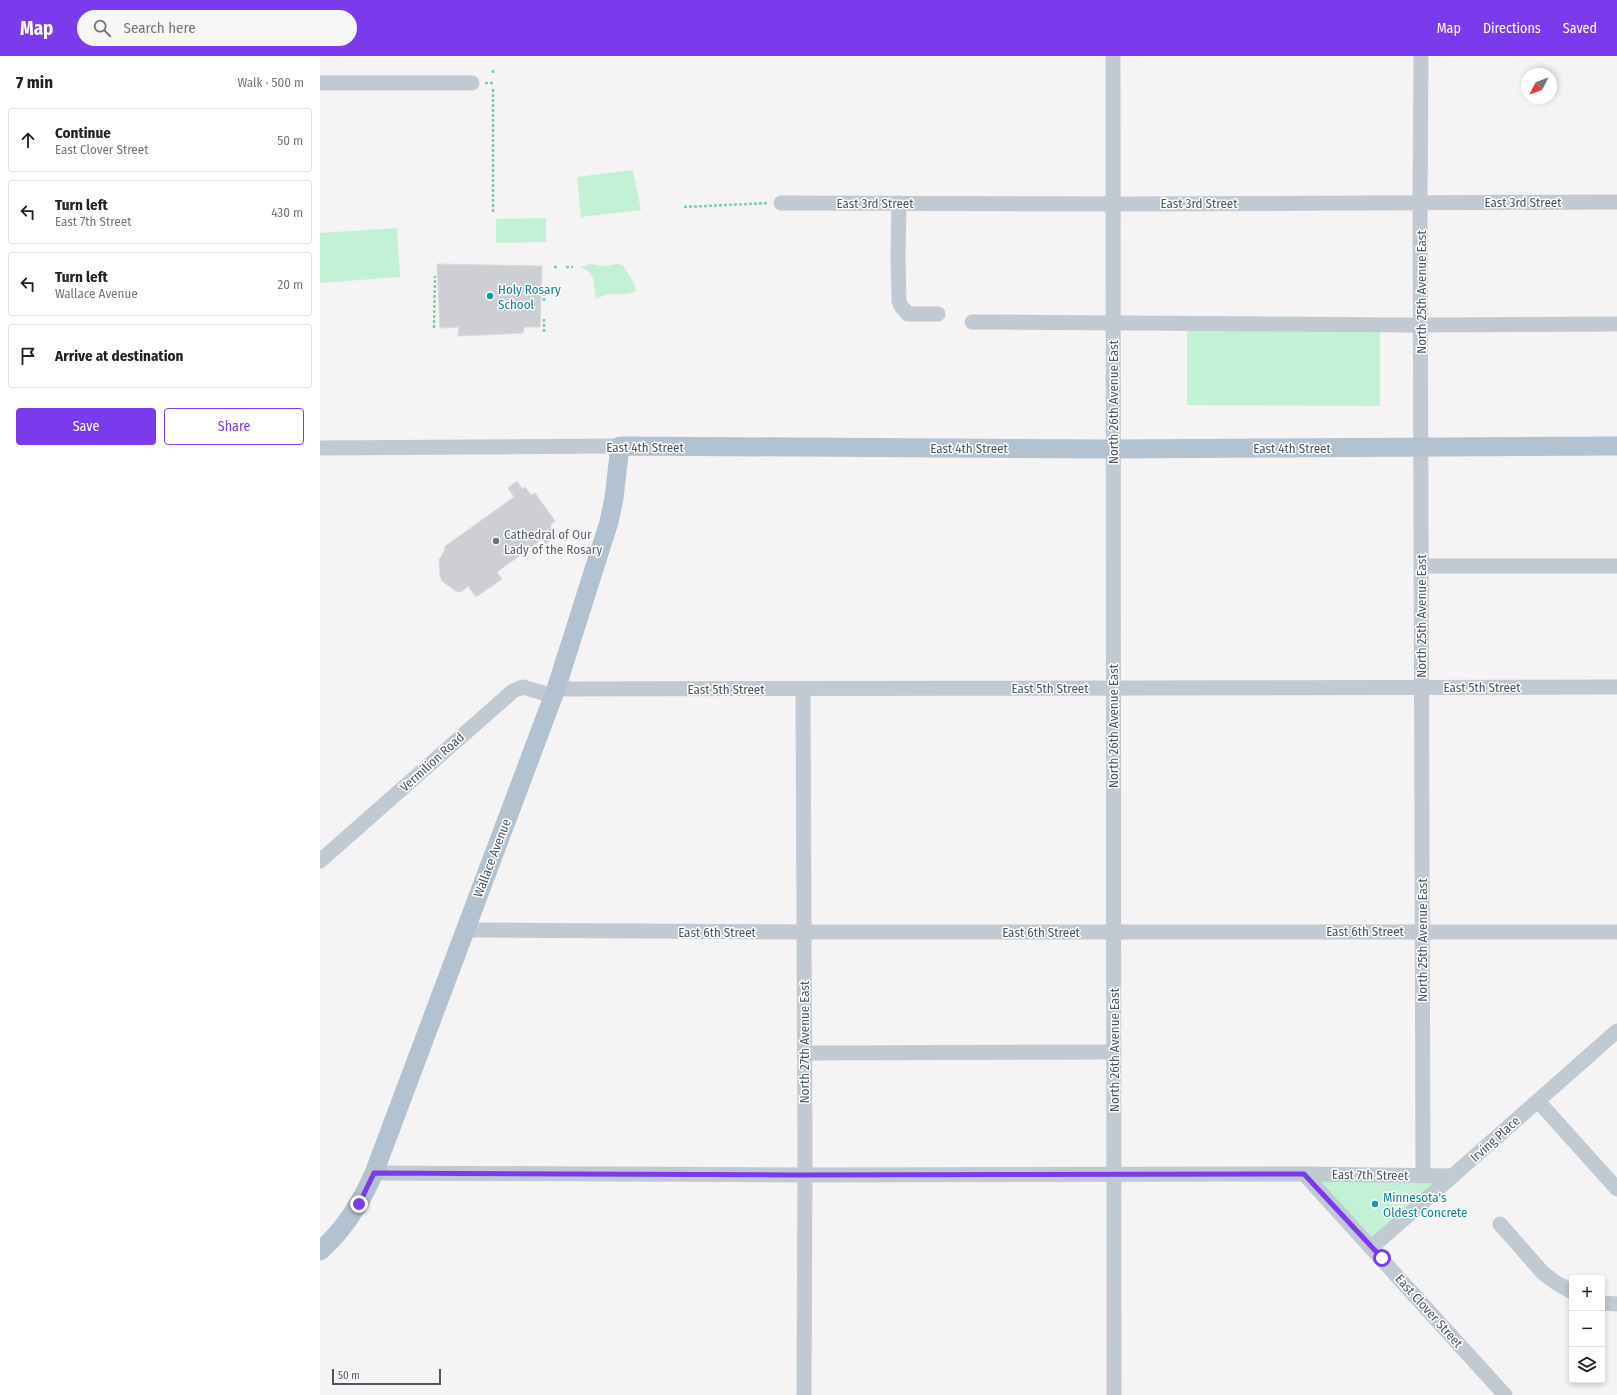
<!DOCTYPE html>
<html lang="en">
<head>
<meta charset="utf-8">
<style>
	:root { --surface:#fff; --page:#f6f6f6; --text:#202124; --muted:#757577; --line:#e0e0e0; --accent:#7c3aed }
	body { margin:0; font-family:"Fira Sans Condensed",sans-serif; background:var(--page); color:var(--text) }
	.controls { position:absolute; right:12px; bottom:12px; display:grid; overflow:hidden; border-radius:4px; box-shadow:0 2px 6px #0003 }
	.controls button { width:36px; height:36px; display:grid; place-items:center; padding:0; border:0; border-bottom:1px solid var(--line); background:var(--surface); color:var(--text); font:20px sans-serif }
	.compass { position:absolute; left:1201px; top:12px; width:36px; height:36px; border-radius:50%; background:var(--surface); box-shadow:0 2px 6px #0003; rotate:228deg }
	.scale { position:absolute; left:12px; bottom:10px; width:109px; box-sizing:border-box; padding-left:4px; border:2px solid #4a5661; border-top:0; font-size:11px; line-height:14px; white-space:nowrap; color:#4a5661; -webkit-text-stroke:3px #fff; paint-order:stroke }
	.stop { position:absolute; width:12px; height:12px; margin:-9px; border:3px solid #7c3aed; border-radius:50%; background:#fff }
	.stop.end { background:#7c3aed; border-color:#fff; box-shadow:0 1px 4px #0008 }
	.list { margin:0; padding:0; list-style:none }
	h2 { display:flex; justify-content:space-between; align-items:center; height:52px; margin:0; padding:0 16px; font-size:17px }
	h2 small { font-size:13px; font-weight:400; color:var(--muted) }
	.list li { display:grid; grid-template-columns:26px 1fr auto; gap:12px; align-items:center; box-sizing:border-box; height:64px; margin:0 8px 8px; padding:0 8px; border:1px solid var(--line); border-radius:4px }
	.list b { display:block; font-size:15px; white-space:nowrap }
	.list p { margin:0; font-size:13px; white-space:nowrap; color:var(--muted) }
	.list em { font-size:13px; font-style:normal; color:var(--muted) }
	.actions { display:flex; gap:8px; padding:12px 16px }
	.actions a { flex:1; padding:9px 0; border:1px solid var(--accent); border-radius:4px; text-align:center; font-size:14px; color:var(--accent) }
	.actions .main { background:var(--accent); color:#fff }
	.icon { flex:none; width:22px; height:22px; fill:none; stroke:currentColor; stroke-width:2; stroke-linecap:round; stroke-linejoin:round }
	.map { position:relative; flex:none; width:1297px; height:1339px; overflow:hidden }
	header { display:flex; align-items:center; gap:24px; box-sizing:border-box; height:56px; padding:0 20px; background:var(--accent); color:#fff }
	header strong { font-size:19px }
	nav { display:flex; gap:22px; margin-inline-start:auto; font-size:14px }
	.search { width:280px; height:36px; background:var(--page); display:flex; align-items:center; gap:10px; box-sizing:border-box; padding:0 14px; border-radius:22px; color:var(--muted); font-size:15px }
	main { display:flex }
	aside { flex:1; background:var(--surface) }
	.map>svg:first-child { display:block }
</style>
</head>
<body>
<header>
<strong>Map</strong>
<div class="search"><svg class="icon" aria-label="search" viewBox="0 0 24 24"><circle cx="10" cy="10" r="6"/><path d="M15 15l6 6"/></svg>Search here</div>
<nav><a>Map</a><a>Directions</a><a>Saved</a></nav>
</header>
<main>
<aside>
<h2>7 min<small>Walk · 500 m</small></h2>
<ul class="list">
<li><svg class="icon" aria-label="ahead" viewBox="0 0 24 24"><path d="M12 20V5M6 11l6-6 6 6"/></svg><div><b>Continue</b><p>East Clover Street</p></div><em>50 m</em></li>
<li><svg class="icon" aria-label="left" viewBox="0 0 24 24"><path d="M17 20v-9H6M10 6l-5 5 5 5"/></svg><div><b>Turn left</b><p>East 7th Street</p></div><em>430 m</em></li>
<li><svg class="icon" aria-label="left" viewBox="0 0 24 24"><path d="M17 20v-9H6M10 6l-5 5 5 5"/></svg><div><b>Turn left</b><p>Wallace Avenue</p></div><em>20 m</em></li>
<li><svg class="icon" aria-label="arrive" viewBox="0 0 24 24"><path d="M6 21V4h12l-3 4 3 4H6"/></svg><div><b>Arrive at destination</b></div></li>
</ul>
<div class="actions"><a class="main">Save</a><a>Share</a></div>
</aside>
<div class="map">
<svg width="1297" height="1339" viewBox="0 0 1297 1339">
	<rect width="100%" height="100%" fill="#f5f3f3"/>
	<!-- green -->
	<g fill="#c3f1d5">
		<path d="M313,114L321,154L261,161L257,121Z"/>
		<path d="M226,162V186L176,187V163Z"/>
		<path d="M77,172L80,221L0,227V177Z"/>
		<path d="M270,208L284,210L298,208L303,209L314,227L316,235C309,240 295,237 286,239C282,240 279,242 276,243L273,222L268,215L261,211Z"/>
		<path d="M867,272L1060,273V350L867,349Z"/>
		<path d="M984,1118L1133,1120L1052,1191Z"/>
	</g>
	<!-- building -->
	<g fill="#cdcfd5" stroke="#d7d9de">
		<path d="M117,208L222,210L220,271H204L203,277L138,280L139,271L120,272Z"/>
		<path d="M197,425L202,433L205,431L211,439L215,437L235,465L230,470L237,480L226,488L222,483L177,516L182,523L156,541L148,530L141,536L136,535L122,525L120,519L119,504L125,494L124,491L194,441L188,432Z"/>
	</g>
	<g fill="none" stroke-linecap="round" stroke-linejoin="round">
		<!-- path -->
		<g stroke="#7ad0a6" stroke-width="2.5" stroke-dasharray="3 2" stroke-linecap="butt">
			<path d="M173,14V18"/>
			<path d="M165,27H173"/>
			<path d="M173,33V156"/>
			<path d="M364,151L448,147"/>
			<path d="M234,211H239"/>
			<path d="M246,211H253"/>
			<path d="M224,237V245"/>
			<path d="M114,272L115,220"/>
			<path d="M224,276V263"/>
		</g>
		<!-- minor -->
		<g stroke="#c1cad2" stroke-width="15">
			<path d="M793,0L794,1339"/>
			<path d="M1101,0L1100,147L1103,1120"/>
			<path d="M0,27H152"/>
			<path d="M461,147L802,148L1297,146"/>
			<path d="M579,147L578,202L579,245L581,250L588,258H618"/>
			<path d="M652,266L1091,269L1297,268"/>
			<path d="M0,392L300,390"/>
			<path d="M1102,510H1297"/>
			<path d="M236,633L1297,631"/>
			<path d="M483,633L485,1102L484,1339"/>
			<path d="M0,805L193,635L203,631L233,640"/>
			<path d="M145,874L495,876H1297"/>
			<path d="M484,997L794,996"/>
			<path d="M1218,1045L1297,1133"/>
			<path d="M54,1117L485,1119L984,1118L1133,1120"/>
			<path d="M984,1118L1185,1339"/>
			<path d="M1180,1168L1223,1217L1235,1226L1252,1236"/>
			<path d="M1052,1191L1297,975"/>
			<path d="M1282,1247L1297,1248"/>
		</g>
		<!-- major -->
		<path stroke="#b3c2d1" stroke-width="19" d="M0,1195C25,1173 41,1147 54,1117L236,633L289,466L294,442L300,390L793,393L1297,390"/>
	</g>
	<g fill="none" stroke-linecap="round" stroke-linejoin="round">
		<!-- route -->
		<path stroke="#7c3aed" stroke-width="5" d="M39,1148L54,1117L471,1119L984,1118L1062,1202"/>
	</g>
	<!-- markers -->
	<g fill="#0f9aa8" stroke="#fff" stroke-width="1.5">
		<circle cx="170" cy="240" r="4"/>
		<circle cx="1055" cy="1148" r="4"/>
	</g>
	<circle fill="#6b7280" stroke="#fff" stroke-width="1.5" cx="176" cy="485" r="4"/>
	<g text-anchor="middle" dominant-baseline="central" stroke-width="3" stroke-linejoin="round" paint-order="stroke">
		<!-- street labels -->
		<g font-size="13" fill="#4a5661" stroke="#fff">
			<text x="1203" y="146">East 3rd Street</text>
			<text x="555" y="147">East 3rd Street</text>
			<text x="879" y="147">East 3rd Street</text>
			<text transform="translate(1101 236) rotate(-90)">North 25th Avenue East</text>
			<text transform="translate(793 346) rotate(-90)">North 26th Avenue East</text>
			<text x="325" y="391">East 4th Street</text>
			<text x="649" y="392">East 4th Street</text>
			<text x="972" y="392">East 4th Street</text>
			<text transform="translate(1101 560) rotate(-90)">North 25th Avenue East</text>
			<text x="1162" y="631">East 5th Street</text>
			<text x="730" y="632">East 5th Street</text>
			<text x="406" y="633">East 5th Street</text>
			<text transform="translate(793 670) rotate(-90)">North 26th Avenue East</text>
			<text transform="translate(112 706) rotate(-42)">Vermilion Road</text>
			<text transform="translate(172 802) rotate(-69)">Wallace Avenue</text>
			<text x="1045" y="875">East 6th Street</text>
			<text x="397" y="876">East 6th Street</text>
			<text x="721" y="876">East 6th Street</text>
			<text transform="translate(1102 884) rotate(-90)">North 25th Avenue East</text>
			<text transform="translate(484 986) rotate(-90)">North 27th Avenue East</text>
			<text transform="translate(794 994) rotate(-90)">North 26th Avenue East</text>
			<text transform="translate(1175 1083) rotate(-42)">Irving Place</text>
			<text transform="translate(1050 1119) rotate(1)">East 7th Street</text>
			<text transform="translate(1109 1255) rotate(48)">East Clover Street</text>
		</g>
		<!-- culture labels -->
		<g font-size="13" fill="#0d838f" stroke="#fff" text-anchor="start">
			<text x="178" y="233">Holy Rosary<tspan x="178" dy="15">School</tspan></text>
			<text x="1063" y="1141">Minnesota's<tspan x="1063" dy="15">Oldest Concrete</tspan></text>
		</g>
		<!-- worship labels -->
		<g font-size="13" fill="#5b616d" stroke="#fff" text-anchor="start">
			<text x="184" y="478">Cathedral of Our<tspan x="184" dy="15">Lady of the Rosary</tspan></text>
		</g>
	</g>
</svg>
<div class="controls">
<button>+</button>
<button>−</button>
<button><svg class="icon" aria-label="layers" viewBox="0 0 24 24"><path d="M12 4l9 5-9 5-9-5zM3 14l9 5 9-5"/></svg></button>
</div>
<svg class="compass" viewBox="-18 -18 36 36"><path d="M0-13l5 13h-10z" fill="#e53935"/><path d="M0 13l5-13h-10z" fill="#757577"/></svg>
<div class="scale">50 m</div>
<div class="stop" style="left:1062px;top:1202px"></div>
<div class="stop end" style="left:39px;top:1148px"></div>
</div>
</main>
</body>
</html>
